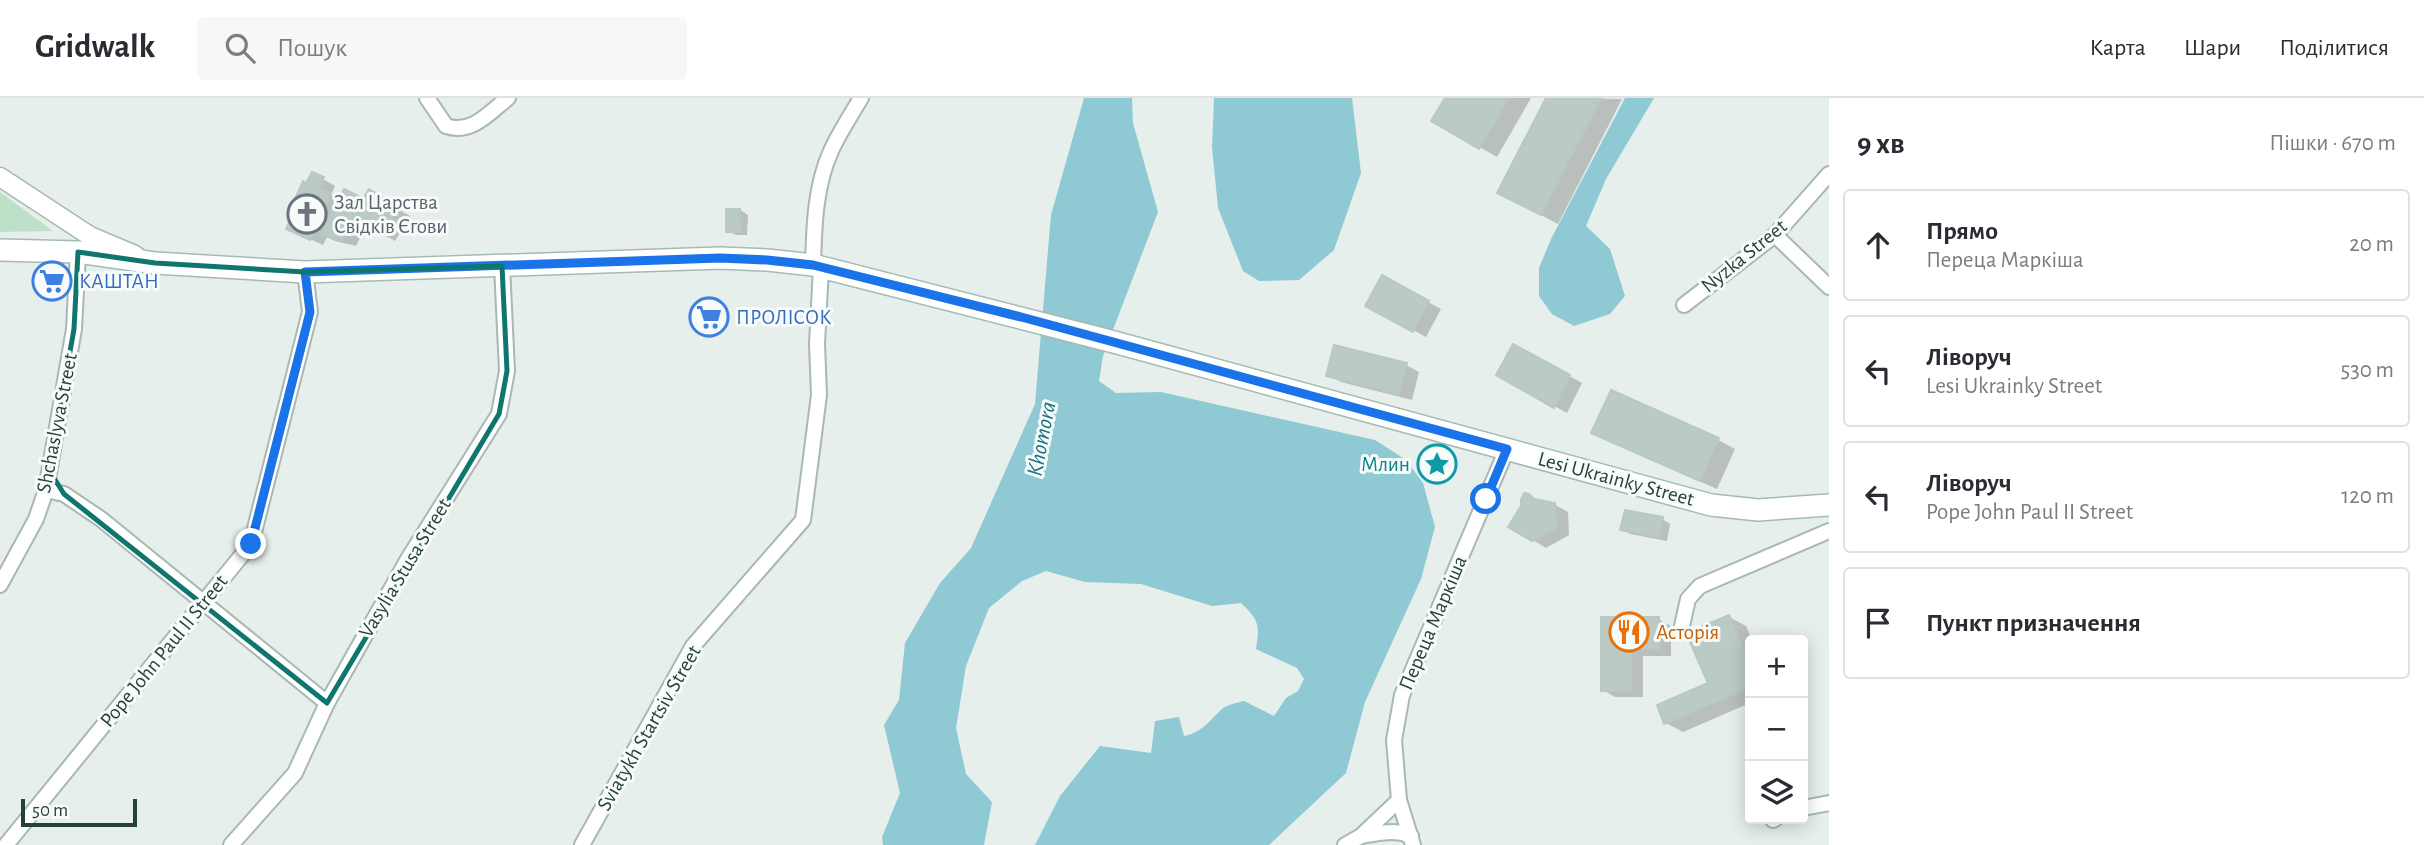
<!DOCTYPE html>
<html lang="uk">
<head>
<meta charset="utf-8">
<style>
	:root { --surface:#fff; --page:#f7f7f7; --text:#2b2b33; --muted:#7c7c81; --line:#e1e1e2 }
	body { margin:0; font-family:"Alegreya Sans",sans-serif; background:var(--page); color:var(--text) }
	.controls { position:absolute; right:21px; bottom:21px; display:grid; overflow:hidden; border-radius:7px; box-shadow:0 4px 18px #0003 }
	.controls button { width:63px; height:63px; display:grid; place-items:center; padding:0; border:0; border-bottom:2px solid var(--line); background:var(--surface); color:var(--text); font:35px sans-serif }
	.scale { position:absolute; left:21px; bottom:18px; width:116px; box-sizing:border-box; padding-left:7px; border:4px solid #24423a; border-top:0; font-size:19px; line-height:24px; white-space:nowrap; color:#24423a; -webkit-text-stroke:5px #f7fbf9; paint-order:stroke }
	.stop { position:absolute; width:21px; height:21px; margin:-16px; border:5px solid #1a73e8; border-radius:50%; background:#fff }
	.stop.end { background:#1a73e8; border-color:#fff; box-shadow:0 2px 7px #0008 }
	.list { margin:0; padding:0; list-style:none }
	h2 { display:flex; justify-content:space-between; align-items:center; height:91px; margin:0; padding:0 28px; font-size:30px }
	h2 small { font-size:23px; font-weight:400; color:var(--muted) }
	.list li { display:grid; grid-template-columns:46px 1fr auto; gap:21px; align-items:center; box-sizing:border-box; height:112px; margin:0 14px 14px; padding:0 14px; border:2px solid var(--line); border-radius:7px }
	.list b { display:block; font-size:26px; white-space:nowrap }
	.list p { margin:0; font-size:23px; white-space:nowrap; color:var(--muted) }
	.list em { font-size:23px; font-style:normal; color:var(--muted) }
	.icon { flex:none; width:38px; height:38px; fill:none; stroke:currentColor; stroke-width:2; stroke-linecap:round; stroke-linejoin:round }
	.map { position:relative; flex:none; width:1829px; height:747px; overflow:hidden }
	header { display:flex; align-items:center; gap:42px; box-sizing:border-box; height:98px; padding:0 35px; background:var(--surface); border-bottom:2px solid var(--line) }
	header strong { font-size:33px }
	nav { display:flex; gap:38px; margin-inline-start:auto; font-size:24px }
	.search { width:490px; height:63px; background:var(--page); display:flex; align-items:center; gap:18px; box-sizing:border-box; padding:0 24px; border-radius:7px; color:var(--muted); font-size:26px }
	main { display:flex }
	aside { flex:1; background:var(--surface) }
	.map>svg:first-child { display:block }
</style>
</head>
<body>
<header>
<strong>Gridwalk</strong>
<div class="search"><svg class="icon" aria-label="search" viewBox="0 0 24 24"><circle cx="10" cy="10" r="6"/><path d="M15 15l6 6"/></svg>Пошук</div>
<nav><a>Карта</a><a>Шари</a><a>Поділитися</a></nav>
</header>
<main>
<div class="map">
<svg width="1829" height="747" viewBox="0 0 1829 747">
	<rect width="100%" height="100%" fill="#e6efeb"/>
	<!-- green -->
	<path fill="#bfe0c8" d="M0,94L53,133L0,134Z"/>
	<!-- water -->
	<g fill="#8ec9d4">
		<path d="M1084,0H1132L1133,25L1158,114L1103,258L1099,283L1116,295L1161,294L1375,342L1406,362L1423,385L1435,429L1421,481L1365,604L1346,675L1269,747H1035L1060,698L1100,648L1151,655L1155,623L1179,619L1184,638C1202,635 1210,622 1222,611C1228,606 1237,605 1244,603L1274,618L1286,600L1298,593L1304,581L1297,570L1256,551C1260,527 1259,522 1241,505L1212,508L1141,486L1085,484L1046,473L1022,483L989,510L966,568L956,630L966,676L992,704L984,747H883L882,739L900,695L884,627L899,602L905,545L940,485L971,450L1035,306L1051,117Z"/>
		<path d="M1214,0H1352L1361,75L1334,152L1299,182L1259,183L1243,173L1218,110L1212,49Z"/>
		<path d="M1625,0H1654L1606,81L1586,128L1610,151L1625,198L1610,216L1574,228L1552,216L1539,198V170L1551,141Z"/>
	</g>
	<!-- shadow -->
	<g fill="#0003">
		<path d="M1447,0H1531L1497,59L1434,23Z"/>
		<path d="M1548,0L1622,1L1558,126L1516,104Z"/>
		<path d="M323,81L335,88L331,97L340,102L365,103L369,94L410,118L395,143L367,127L356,148L335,143L327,139L323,147L301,137L307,87Z"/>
		<path d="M740,112L748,117L747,137H736L728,133Z"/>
		<path d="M1382,180L1441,211L1426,239L1367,207Z"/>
		<path d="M1514,248L1582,285L1567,315L1498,276Z"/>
		<path d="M1406,267L1419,274L1412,302L1341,284L1328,277Z"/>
		<path d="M1594,334L1718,342L1735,351L1717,391L1610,344Z"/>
		<path d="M1528,397L1540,404L1555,407L1568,414L1569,437L1546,450L1511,429Z"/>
		<path d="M1662,421L1670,426L1667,443L1630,436L1622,431Z"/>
		<path d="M1729,519L1746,528L1752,542H1750V605L1683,634L1666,625L1710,586Z"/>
		<path d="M1603,521H1658L1671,528V558H1643V599H1615L1603,592Z"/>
	</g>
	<!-- building -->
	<g fill="#bbcac4" stroke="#b8c9c2" stroke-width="2">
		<path d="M1445,0H1509L1479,51L1431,23Z"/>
		<path d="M1546,0H1601L1541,117L1497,95Z"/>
		<path d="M312,74L324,79L319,90L331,95L310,142L286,131L299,102L295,101L303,83L306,85Z"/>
		<path d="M344,91L364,101L343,142L320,137Z"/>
		<path d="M369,91L399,109L382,137L352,119Z"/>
		<rect x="726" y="111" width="14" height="23"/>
		<path d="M1382,177L1429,203L1413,234L1365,208Z"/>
		<path d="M1513,246L1570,277L1554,310L1496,277Z"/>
		<path d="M1334,247L1407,265L1399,296L1326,278Z"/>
		<path d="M1611,292L1719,340L1700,383L1591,335Z"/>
		<path d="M1524,395L1529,396L1534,401L1555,405L1557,430L1532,443L1508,429L1521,408V402Z"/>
		<path d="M1625,412L1663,419L1659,439L1620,432Z"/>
		<path d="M1729,517L1750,565V589L1664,626L1657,607L1708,585L1686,535Z"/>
		<path d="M1601,519H1659V551H1631V593H1601Z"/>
	</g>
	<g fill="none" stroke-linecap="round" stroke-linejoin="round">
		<!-- minor casing -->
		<g stroke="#a8b8b2" stroke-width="18">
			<g id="minor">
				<path d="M427,0L446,28C471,37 489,15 508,0"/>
				<path d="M1775,137L1829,189"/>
				<path d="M813,167C814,129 815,88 831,53C839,35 851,17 861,0"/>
				<path d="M1684,207L1775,137L1829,76"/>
				<path d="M46,392L64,396L101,421L327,605"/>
				<path d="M0,487L36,421L46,392L74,231L78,154"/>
				<path d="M1682,528L1688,501L1700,488L1829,433"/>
				<path d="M1803,710L1829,705"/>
				<path d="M1773,722L1775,721"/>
				<path d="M1361,738C1378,735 1394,731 1411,738"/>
				<path d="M6,747L251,446L310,214L305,174"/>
				<path d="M231,747L295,675L327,605L408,461L499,316L507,273L502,168"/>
				<path d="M582,747L693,548L803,422L819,297L817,246L821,169"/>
				<path d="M1345,747L1361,738L1399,702"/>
				<path d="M1413,747L1399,702L1394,642L1402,597L1507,351"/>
			</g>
		</g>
		<!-- tertiary casing -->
		<g stroke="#a8b8b2" stroke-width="21">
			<path id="tertiary" d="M0,79L90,138L135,157"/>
		</g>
		<!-- secondary casing -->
		<g stroke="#a4bbb3" stroke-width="24">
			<path id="secondary" d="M0,152L78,154L155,165L305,174L720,160L767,162L813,167L1114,244L1711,407L1758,412L1829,407"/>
		</g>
		<!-- minor -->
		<use href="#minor" stroke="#fff" stroke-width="14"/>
		<!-- tertiary -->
		<use href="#tertiary" stroke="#fff" stroke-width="18"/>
		<!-- secondary -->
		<use href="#secondary" stroke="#fff" stroke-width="21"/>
	</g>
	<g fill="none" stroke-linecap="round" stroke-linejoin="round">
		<!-- route -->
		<path stroke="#1a73e8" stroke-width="9" d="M251,446L310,214L305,174L720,160L767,162L813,167L1025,220L1507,351L1486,401"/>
	</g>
	<!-- marked area -->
	<path fill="none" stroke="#0f766e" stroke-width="5" stroke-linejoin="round" d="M78,154L155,165L305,174L502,168L507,273L499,316L327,605L64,396L49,372L74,231Z"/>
	<!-- icons -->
	<defs>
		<g id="church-ring" transform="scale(2.0125)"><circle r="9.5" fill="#f7fbf9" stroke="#6b7280" stroke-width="1.5"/><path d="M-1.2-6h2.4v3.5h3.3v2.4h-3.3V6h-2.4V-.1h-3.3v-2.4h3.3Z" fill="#6b7280"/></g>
		<g id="supermarket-ring" transform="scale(2.0125)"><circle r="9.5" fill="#f7fbf9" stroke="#3f7fe0" stroke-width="1.5"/><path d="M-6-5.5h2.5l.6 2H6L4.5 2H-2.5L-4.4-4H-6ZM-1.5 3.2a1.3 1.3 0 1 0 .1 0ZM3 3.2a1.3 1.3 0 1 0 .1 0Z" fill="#3f7fe0"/></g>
		<g id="sight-ring" transform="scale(2.0125)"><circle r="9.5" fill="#f7fbf9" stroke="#0f9aa8" stroke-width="1.5"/><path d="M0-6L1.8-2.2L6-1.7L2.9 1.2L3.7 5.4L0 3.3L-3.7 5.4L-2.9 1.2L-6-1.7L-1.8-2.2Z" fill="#0f9aa8"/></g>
		<g id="restaurant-ring" transform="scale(2.0125)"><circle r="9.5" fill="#f7fbf9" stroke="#e8710a" stroke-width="1.5"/><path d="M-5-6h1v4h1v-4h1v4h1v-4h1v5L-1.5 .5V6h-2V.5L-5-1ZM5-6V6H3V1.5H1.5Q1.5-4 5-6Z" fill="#e8710a"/></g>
	</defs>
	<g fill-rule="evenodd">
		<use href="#church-ring" x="307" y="116"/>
		<use href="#supermarket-ring" x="52" y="183"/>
		<use href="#supermarket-ring" x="709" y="219"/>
		<use href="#sight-ring" x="1437" y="366"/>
		<use href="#restaurant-ring" x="1629" y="534"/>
	</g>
	<g text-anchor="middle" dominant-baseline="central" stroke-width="6" stroke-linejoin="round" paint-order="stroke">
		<!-- worship labels -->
		<g font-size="21" fill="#5b616d" stroke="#f7fbf9" text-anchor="start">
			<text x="334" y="104">Зал Царства<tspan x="334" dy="24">Свідків Єгови</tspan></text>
		</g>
		<!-- street labels -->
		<g font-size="21" fill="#24423a" stroke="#f7fbf9">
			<text transform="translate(1744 158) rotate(-39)">Nyzka Street</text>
			<text transform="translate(57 325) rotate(-79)">Shchaslyva Street</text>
			<text transform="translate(1616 381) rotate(15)">Lesi Ukrainky Street</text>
			<text transform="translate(405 470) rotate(-59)">Vasylia Stusa Street</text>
			<text transform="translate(1433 525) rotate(-67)">Переца Маркіша</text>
			<text transform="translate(164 553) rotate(-51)">Pope John Paul II Street</text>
			<text transform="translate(649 630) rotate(-60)">Sviatykh Startsiv Street</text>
		</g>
		<!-- shop labels -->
		<g font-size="21" fill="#366cbe" stroke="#f7fbf9" text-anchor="start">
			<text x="79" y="183">КАШТАН</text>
			<text x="736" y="219">ПРОЛІСОК</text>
		</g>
		<!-- culture labels -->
		<g font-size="21" fill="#0d838f" stroke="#f7fbf9" text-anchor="end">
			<text x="1410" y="366">Млин</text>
		</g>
		<!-- food labels -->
		<g font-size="21" fill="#c56008" stroke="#f7fbf9" text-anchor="start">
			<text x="1656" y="534">Асторія</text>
		</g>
		<!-- water labels -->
		<g font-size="23" font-style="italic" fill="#1c6f80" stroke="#f7fbf9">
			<text transform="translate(1042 341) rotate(-79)">Khomora</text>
		</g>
	</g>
</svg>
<div class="controls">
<button>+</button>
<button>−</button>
<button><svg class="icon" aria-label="layers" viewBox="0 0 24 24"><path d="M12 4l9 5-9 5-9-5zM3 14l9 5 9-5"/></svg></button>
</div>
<div class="scale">50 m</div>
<div class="stop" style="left:1486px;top:401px"></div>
<div class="stop end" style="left:251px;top:446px"></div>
</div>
<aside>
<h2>9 хв<small>Пішки · 670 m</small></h2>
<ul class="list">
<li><svg class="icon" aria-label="ahead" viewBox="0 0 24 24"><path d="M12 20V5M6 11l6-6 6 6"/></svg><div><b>Прямо</b><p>Переца Маркіша</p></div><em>20 m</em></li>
<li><svg class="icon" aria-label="left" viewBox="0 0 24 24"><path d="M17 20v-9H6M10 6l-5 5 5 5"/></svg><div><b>Ліворуч</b><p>Lesi Ukrainky Street</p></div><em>530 m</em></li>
<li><svg class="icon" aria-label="left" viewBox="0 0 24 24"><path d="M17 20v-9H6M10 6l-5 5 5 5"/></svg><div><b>Ліворуч</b><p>Pope John Paul II Street</p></div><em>120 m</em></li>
<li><svg class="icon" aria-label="arrive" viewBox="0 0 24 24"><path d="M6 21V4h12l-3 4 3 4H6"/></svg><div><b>Пункт призначення</b></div></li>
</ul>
</aside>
</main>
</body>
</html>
